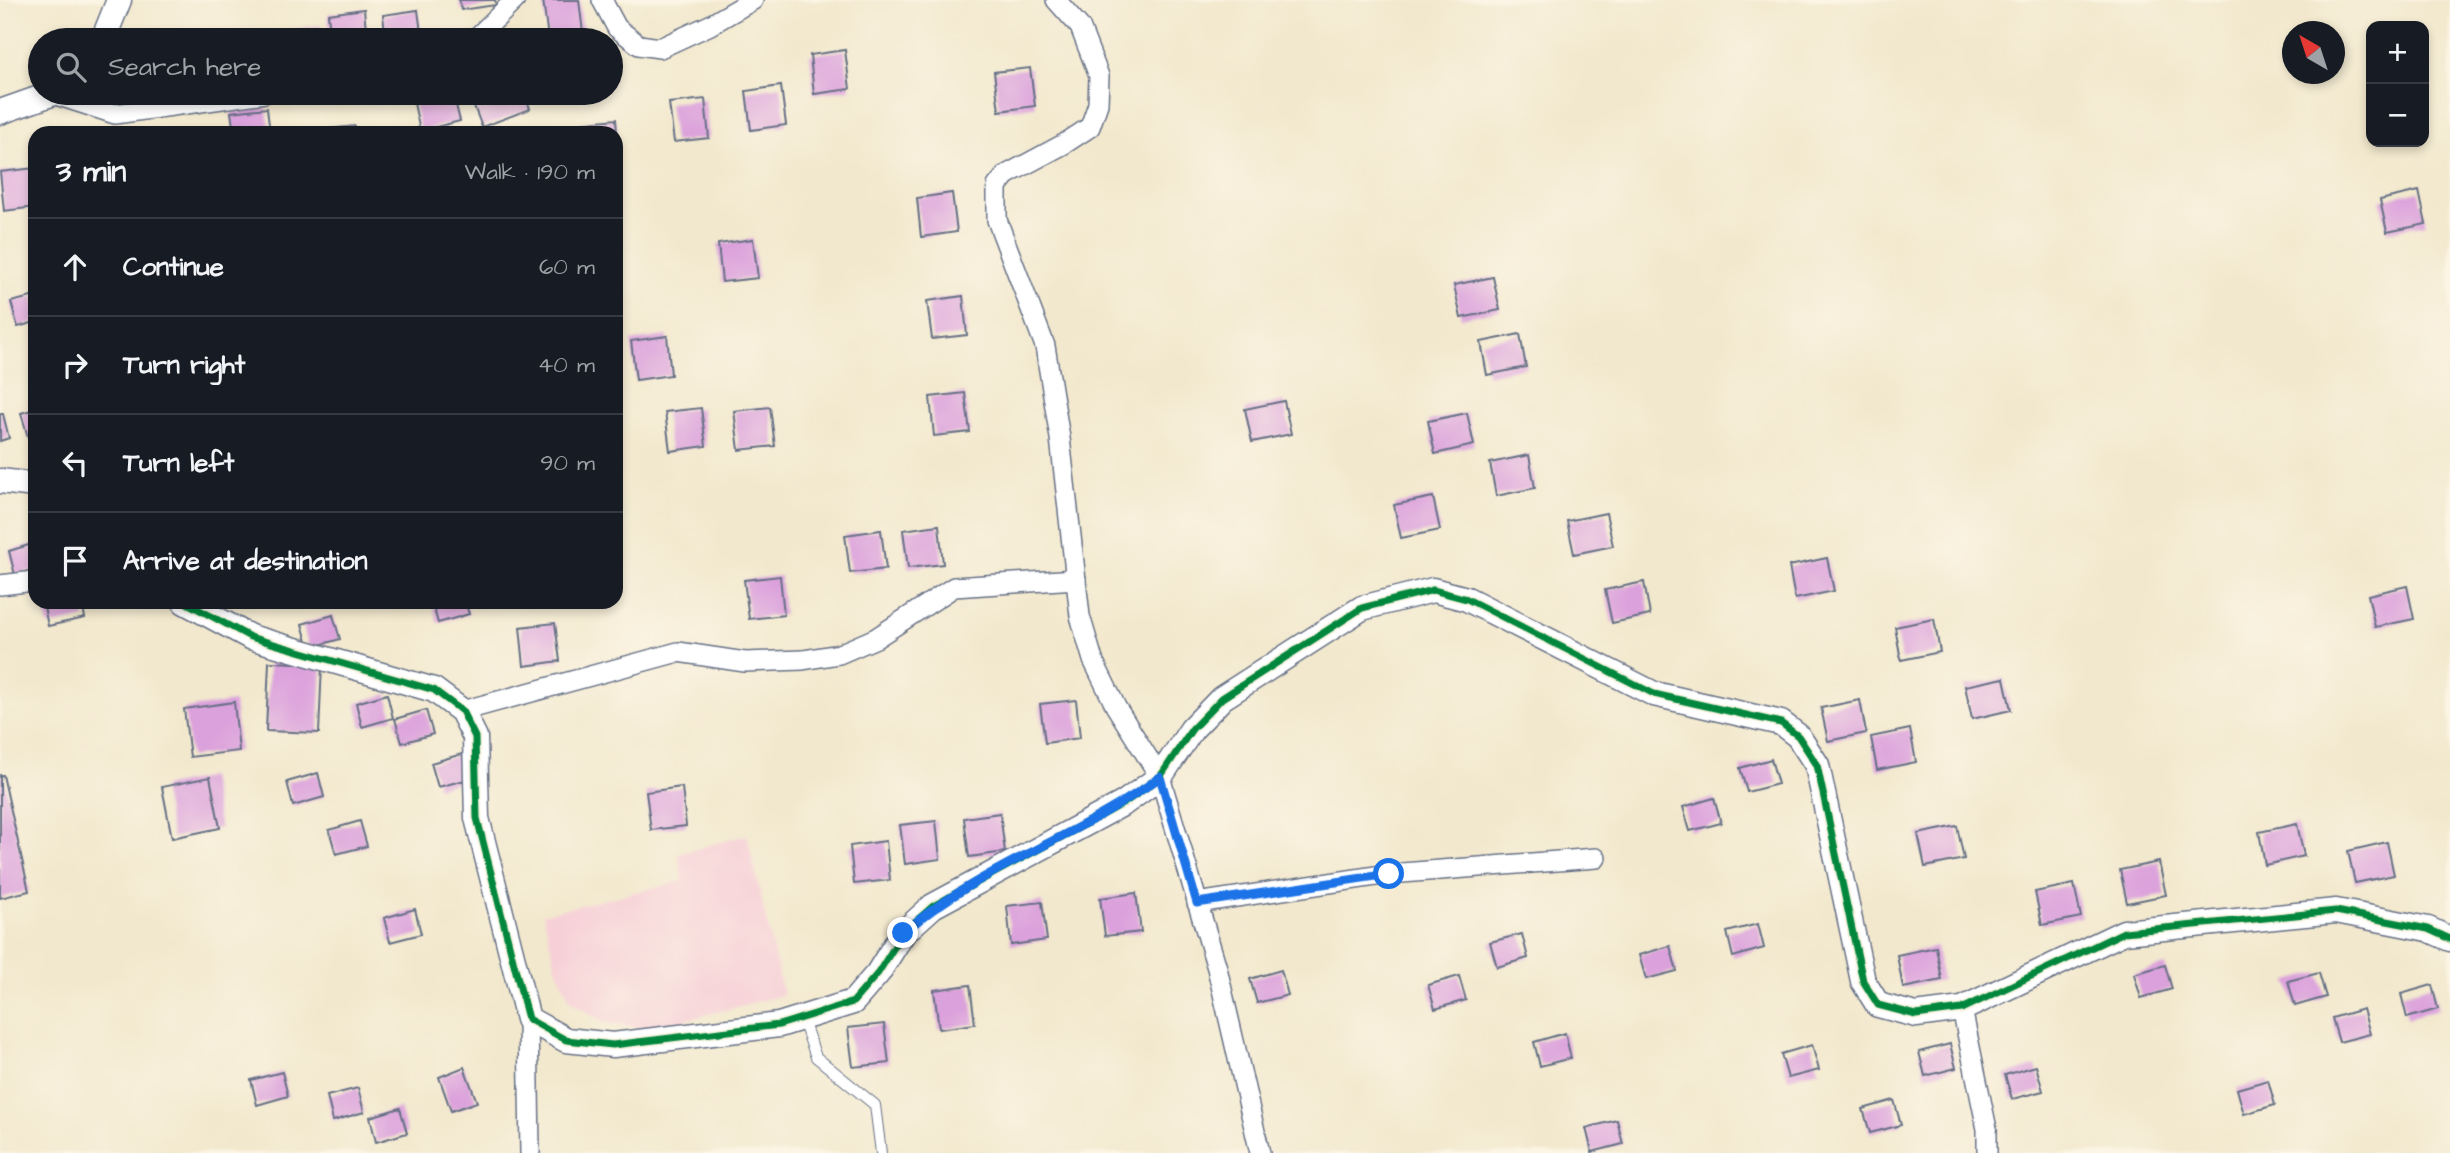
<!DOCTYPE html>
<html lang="en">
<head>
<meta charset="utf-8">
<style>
	:root { --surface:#171b24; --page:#20242c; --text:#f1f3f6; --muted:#9ea1a6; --line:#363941 }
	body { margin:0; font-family:"Architects Daughter",sans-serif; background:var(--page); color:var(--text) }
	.controls { position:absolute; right:21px; top:21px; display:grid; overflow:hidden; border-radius:14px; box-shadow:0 4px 10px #0003 }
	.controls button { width:63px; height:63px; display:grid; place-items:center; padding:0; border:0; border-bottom:2px solid var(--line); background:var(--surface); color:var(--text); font:35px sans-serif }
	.compass { position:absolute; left:2282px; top:21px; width:63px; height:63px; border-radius:50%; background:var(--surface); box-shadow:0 4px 10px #0003; rotate:321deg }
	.stop { position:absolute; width:21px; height:21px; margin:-16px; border:5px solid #1a73e8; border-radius:50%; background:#fff }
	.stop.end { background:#1a73e8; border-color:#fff; box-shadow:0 2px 7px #0008 }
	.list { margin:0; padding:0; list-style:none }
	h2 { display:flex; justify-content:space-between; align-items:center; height:91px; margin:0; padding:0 28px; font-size:30px }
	h2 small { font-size:23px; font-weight:400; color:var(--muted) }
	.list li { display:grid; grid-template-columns:46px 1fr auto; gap:21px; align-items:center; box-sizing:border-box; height:98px; padding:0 28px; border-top:2px solid var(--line) }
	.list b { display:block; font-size:26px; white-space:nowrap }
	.list em { font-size:23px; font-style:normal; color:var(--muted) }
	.icon { flex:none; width:38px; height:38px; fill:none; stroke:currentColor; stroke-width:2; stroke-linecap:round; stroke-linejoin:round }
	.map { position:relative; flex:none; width:2450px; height:1153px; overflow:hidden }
	.search { position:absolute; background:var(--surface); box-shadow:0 4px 10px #0003; left:28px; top:28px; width:595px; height:77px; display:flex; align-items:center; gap:18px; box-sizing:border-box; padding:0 24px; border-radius:38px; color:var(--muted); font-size:26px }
	.panel { position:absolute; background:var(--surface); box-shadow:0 4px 10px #0003; left:28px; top:126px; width:595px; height:483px; border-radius:21px }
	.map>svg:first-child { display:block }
</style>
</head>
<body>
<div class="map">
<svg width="2450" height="1153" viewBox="0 0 2450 1153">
	<rect width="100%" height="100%" fill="#fcf5e5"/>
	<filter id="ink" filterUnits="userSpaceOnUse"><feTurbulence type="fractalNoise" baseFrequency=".0143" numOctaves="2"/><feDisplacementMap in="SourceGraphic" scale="14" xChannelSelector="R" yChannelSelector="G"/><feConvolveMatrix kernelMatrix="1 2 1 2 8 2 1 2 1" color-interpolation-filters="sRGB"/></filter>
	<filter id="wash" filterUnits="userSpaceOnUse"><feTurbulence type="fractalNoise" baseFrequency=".00686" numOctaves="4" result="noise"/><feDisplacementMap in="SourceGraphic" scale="28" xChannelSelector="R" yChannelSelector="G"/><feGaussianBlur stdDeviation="1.57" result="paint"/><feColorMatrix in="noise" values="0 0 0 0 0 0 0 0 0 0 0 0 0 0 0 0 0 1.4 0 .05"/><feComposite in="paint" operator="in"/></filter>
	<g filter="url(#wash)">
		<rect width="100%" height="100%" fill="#f2e8cd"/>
		<!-- built -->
		<path fill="#f6cfd7" d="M747,835L783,995L650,1029L603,1022L570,1001L556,967L543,914L683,881L678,854Z"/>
		<g id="blocks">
			<!-- building -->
			<g fill="#dba1dc">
				<path d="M459,0H495L496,5L461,10Z"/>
				<path d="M543,0H579L583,33L548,38Z"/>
				<path d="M364,9L367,40H331L328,14Z"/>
				<path d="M418,10L422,40H386L383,15Z"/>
				<path d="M320,26L321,40H285L284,31Z"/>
				<path d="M259,34L260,40H222V39Z"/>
				<path d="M845,50L850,89L814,94L810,55Z"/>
				<path d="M1030,68L1035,106L999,111L994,72Z"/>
				<path d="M781,86L786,125L751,130L746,91Z"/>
				<path d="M453,93L460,121L420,131L412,94Z"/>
				<path d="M469,93H525L530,109L482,127Z"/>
				<path d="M705,99L709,138L674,142L669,103Z"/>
				<path d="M267,108L270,133H234L231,112Z"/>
				<path d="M616,119L617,133H581L580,123Z"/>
				<path d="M355,126L356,133H319V130Z"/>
				<path d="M35,168V207L4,211L0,172Z"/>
				<path d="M2419,191L2426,224L2387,232L2380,200Z"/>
				<path d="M952,193L957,232L921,237L917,198Z"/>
				<path d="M753,239L758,278L722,282L718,244Z"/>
				<path d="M1493,277L1500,310L1461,318L1454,285Z"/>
				<path d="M35,296V322L18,327L11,302Z"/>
				<path d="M963,296L967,335L932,339L927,301Z"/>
				<path d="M1520,334L1526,367L1487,375L1481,342Z"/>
				<path d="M667,336L671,375L636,380L631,341Z"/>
				<path d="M965,393L970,432L934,436L930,397Z"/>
				<path d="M1284,401L1291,434L1252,442L1245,409Z"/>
				<path d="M770,407L775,446L739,450L734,411Z"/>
				<path d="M701,408L706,446L670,451L665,412Z"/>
				<path d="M35,409V435L28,437L21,413Z"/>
				<path d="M1467,413L1474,445L1435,454L1428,421Z"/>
				<path d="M0,414H3L9,438L0,441Z"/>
				<path d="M1529,455L1535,488L1496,496L1490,463Z"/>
				<path d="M1433,497L1440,530L1401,538L1394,505Z"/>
				<path d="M1606,513L1613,546L1574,554L1567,521Z"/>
				<path d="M939,525L943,564L908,568L903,530Z"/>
				<path d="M881,530L886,569L850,573L845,535Z"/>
				<path d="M35,543V569L15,575L9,551Z"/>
				<path d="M1827,558L1834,591L1795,599L1789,566Z"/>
				<path d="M780,576L784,615L749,619L744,580Z"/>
				<path d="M1644,582L1650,615L1612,623L1605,590Z"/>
				<path d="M2407,586L2414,619L2375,627L2368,595Z"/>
				<path d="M43,602H82L85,618L48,626Z"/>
				<path d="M432,602H465L469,614L438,623Z"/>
				<path d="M333,615L340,639L309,648L302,624Z"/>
				<path d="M1934,619L1940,652L1901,660L1895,627Z"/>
				<path d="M555,623L560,661L524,666L520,627Z"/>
				<path d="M269,662L322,664L319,733L266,731Z"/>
				<path d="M2004,678L2011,710L1972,719L1965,686Z"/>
				<path d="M387,694L393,718L362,727L356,703Z"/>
				<path d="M1076,700L1080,738L1045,743L1040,704Z"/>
				<path d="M1860,700L1866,733L1828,741L1821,708Z"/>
				<path d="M234,702L239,751L190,757L184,709Z"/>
				<path d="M426,710L433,734L402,743L395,719Z"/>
				<path d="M1910,729L1916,762L1877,770L1871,737Z"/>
				<path d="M462,754L469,779L438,787L431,763Z"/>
				<path d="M1771,759L1778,784L1747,792L1740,768Z"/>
				<path d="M318,773L324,797L293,806L287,782Z"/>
				<path d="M0,775H3L29,891L0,898Z"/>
				<path d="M210,777L220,828L172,838L162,787Z"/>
				<path d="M682,787L686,826L651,830L646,792Z"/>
				<path d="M1714,798L1721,823L1690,831L1683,807Z"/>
				<path d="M1000,813L1005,852L969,857L964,818Z"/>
				<path d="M360,821L367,846L336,854L329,830Z"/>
				<path d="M936,821L940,859L905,864L900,825Z"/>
				<path d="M2297,824L2304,856L2265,865L2259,832Z"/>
				<path d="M1957,826L1964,859L1925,867L1918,834Z"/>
				<path d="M886,841L890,880L854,884L850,846Z"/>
				<path d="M2387,842L2394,875L2355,883L2348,851Z"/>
				<path d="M2159,862L2166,895L2127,903L2120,870Z"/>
				<path d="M2074,884L2081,917L2042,925L2035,892Z"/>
				<path d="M1136,893L1141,932L1105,936L1100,898Z"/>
				<path d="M1042,902L1047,940L1011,945L1007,906Z"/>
				<path d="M415,909L421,934L390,942L384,918Z"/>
				<path d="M1758,924L1764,948L1733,957L1727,932Z"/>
				<path d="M1522,934L1528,958L1497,967L1490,942Z"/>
				<path d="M1670,946L1677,971L1646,979L1639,955Z"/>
				<path d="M1936,947L1942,980L1903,988L1897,955Z"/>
				<path d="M2165,965L2172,989L2141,998L2134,974Z"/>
				<path d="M1281,970L1288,995L1257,1003L1250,979Z"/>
				<path d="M2319,973L2326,997L2295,1006L2288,981Z"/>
				<path d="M1459,976L1466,1000L1435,1009L1428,985Z"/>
				<path d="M970,985L975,1024L939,1029L934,990Z"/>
				<path d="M2432,985L2438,1009L2407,1018L2401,994Z"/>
				<path d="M2363,1009L2370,1034L2339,1042L2332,1018Z"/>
				<path d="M884,1024L889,1063L853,1067L848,1028Z"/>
				<path d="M1565,1033L1571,1058L1540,1066L1534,1042Z"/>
				<path d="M1950,1044L1956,1068L1925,1076L1919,1052Z"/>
				<path d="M1812,1045L1819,1070L1788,1078L1781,1054Z"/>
				<path d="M2036,1066L2043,1091L2012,1099L2005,1075Z"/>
				<path d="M464,1067L477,1102L451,1111L439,1077Z"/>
				<path d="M282,1072L288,1096L257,1105L251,1080Z"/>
				<path d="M2268,1080L2275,1105L2244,1114L2237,1089Z"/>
				<path d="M358,1088L364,1112L333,1121L327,1096Z"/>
				<path d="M1894,1100L1901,1125L1870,1133L1863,1109Z"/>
				<path d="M400,1108L407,1133L376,1142L370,1117Z"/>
				<path d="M1617,1120L1623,1144L1592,1152L1586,1128Z"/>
			</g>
		</g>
	</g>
	<g filter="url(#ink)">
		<use href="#blocks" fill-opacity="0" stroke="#667085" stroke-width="2"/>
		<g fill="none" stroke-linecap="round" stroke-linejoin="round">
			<!-- service casing -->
			<g stroke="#667085" stroke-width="12">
				<path id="service" d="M802,1018L816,1057L875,1105L881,1153"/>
			</g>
			<!-- minor casing -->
			<g stroke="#667085" stroke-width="22">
				<g id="minor">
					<path d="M602,0L617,28L639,45L660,48L710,25L753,0"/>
					<path d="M1056,0L1080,27L1099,76L1098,104L1090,127L1064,144L1006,175L997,186V220L1045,346L1060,438L1080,616L1093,660L1116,707L1160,777L1217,968L1260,1153"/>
					<path d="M474,40L515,0"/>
					<path d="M53,94L115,114L265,93"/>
					<path d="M0,585L35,581"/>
					<path d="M462,711L678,652L745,662L803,660L839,654L876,638L954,587L1076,579"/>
					<path d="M1197,903L1389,874L1596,858"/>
					<path d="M1962,1009L1987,1129V1153"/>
					<path d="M528,1019L530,1153"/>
				</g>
			</g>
			<!-- tertiary casing -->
			<g stroke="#667085" stroke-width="27">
				<g id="tertiary">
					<path d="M103,40L119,0"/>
					<path d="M0,112L54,93"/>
					<path d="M0,481L35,485"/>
					<path d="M185,602L250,637L434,690L462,711L475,737L477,818L528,1019L566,1040L613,1045L779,1025L853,1002L878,973L903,933L933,906L1124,803L1160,777L1192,729L1222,698L1362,608L1433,590L1467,599L1654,694L1781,723L1798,736L1817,765L1863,981L1878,1005L1916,1015L1962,1009L2124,932L2336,911L2428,929L2450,939"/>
				</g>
			</g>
			<!-- service -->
			<use href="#service" stroke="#fff" stroke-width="10"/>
			<!-- minor -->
			<use href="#minor" stroke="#fff" stroke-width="19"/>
			<!-- tertiary -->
			<use href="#tertiary" stroke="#fff" stroke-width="24"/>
			<!-- cycleway casing -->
			<g stroke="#fcf5e5" stroke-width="11">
				<path id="cycleway" d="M185,602L250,637L434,690L462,711L475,737L477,818L528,1019L566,1040L613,1045L779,1025L853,1002L878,973L903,933L933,906L1124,803L1160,777L1192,729L1222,698L1362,608L1433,590L1467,599L1654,694L1781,723L1798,736L1817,765L1863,981L1878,1005L1916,1015L1962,1009L2124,932L2336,911L2428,929L2450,939"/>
			</g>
			<!-- cycleway -->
			<use href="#cycleway" stroke="#00873e" stroke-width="7"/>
		</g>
	</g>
	<g fill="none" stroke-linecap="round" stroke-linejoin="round" filter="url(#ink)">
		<!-- route -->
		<path stroke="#1a73e8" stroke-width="9" d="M903,933C979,867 1079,837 1160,777L1197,903L1389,874"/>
	</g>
</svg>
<div class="controls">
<button>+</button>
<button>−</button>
</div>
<svg class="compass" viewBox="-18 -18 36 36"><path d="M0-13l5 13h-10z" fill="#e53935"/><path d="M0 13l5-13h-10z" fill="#9ea1a6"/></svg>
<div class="stop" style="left:1389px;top:874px"></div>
<div class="stop end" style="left:903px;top:933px"></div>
<div class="search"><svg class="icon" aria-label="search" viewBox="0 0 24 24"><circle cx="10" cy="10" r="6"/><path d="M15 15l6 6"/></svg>Search here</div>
<section class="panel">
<h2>3 min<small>Walk · 190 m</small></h2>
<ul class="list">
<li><svg class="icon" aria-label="ahead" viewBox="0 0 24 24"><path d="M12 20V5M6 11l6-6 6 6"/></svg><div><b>Continue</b></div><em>60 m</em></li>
<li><svg class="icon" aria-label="right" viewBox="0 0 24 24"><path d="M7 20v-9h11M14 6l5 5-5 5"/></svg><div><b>Turn right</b></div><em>40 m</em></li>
<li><svg class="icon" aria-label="left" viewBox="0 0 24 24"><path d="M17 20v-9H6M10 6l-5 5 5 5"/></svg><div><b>Turn left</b></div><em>90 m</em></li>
<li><svg class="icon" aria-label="arrive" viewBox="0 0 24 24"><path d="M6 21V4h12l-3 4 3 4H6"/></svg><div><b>Arrive at destination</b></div></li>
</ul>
</section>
</div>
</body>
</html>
